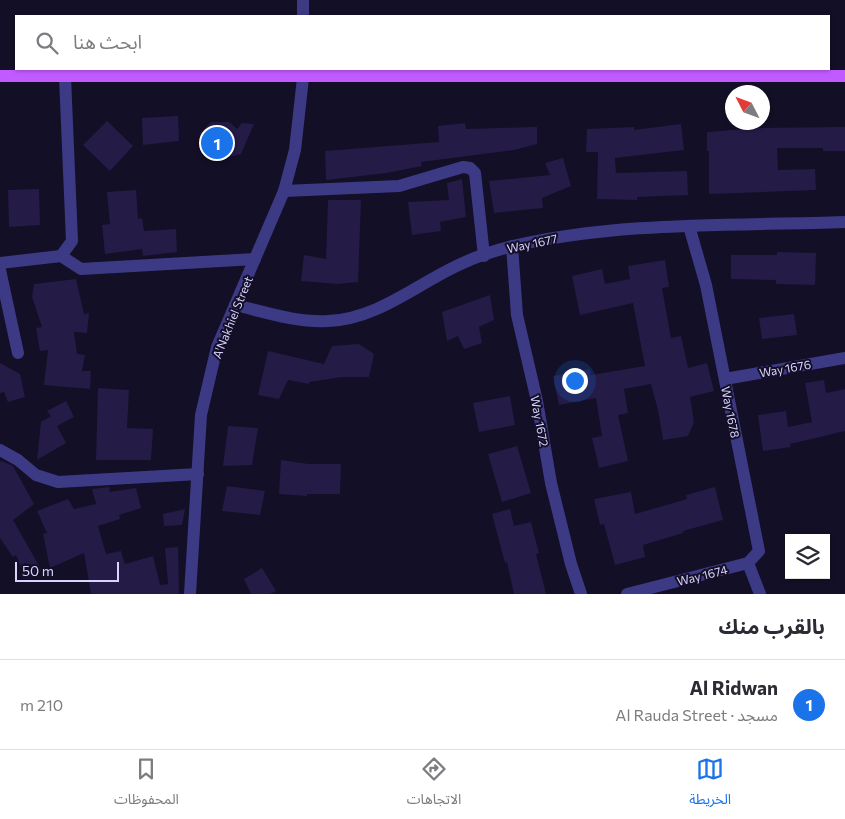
<!DOCTYPE html>
<html lang="ar">
<head>
<meta charset="utf-8">
<style>
	:root { --surface:#fff; --page:#f7f7f7; --text:#2b2b33; --muted:#7c7c81; --line:#e1e1e2; --accent:#1a73e8 }
	body { margin:0; font-family:Commissioner,"Noto Sans Arabic",sans-serif; background:var(--page); color:var(--text); direction:rtl }
	.controls { position:absolute; right:15px; bottom:15px; display:grid; overflow:hidden; border-radius:0px; box-shadow:0 1px 4px #0004 }
	.controls button { width:45px; height:45px; display:grid; place-items:center; padding:0; border:0; border-bottom:1px solid var(--line); background:var(--surface); color:var(--text); font:25px sans-serif }
	.compass { position:absolute; left:725px; top:85px; width:45px; height:45px; border-radius:50%; background:var(--surface); box-shadow:0 1px 4px #0004; rotate:312deg }
	.scale { position:absolute; left:15px; bottom:12px; width:104px; box-sizing:border-box; padding-left:5px; border:2px solid #d9d4ff; border-top:0; font-size:14px; line-height:18px; white-space:nowrap; color:#d9d4ff; -webkit-text-stroke:4px #130f26; paint-order:stroke }
	.you { position:absolute; left:574px; top:380px; width:18px; height:18px; margin:-12px; border:4px solid #fff; border-radius:50%; background:#1a73e8; box-shadow:0 0 0 8px #1a73e833 }
	.badge { display:grid; place-items:center; width:32px; height:32px; border-radius:50%; background:var(--accent); color:#fff; font-size:16px; font-weight:700 }
	.pin { position:absolute; translate:-50% -50%; border:2px solid #fff; box-shadow:0 1px 5px #0006 }
	.list { margin:0; padding:0; list-style:none }
	h2 { display:flex; justify-content:space-between; align-items:center; height:65px; margin:0; padding:0 20px; font-size:21px }
	h2 small { font-size:16px; font-weight:400; color:var(--muted) }
	.list li { display:grid; grid-template-columns:32px 1fr auto; gap:15px; align-items:center; box-sizing:border-box; height:90px; padding:0 20px; border-top:1px solid var(--line) }
	.list b { display:block; font-size:19px; white-space:nowrap }
	.list p { margin:0; font-size:16px; white-space:nowrap; color:var(--muted) }
	.list em { font-size:16px; font-style:normal; color:var(--muted) }
	.icon { flex:none; width:28px; height:28px; fill:none; stroke:currentColor; stroke-width:2; stroke-linecap:round; stroke-linejoin:round }
	.map { position:relative; flex:none; width:845px; height:594px; overflow:hidden; direction:ltr }
	.search { position:absolute; background:var(--surface); box-shadow:0 1px 4px #0004; left:15px; right:15px; top:15px; height:55px; display:flex; align-items:center; gap:12px; box-sizing:border-box; padding:0 18px; border-radius:0px; color:var(--muted); font-size:19px }
	.sheet { height:155px; background:var(--surface) }
	nav { display:flex; justify-content:space-around; align-items:center; box-sizing:border-box; height:70px; border-top:1px solid var(--line); background:var(--surface); font-size:14px; color:var(--muted) }
	nav a { display:grid; justify-items:center; gap:2px }
	nav .on { color:var(--accent) }
	.map>svg:first-child { display:block }
</style>
</head>
<body>
<div class="map">
<svg width="845" height="594" viewBox="0 0 845 594">
	<rect width="100%" height="100%" fill="#130f26"/>
	<!-- building -->
	<g fill="#241b47">
		<path d="M178,116L179,141L143,145L142,118Z"/>
		<path d="M107,121L133,146L110,171L83,145Z"/>
		<path d="M211,122H229L237,129L242,123L254,124L241,154L229,157L218,152L199,134Z"/>
		<path d="M465,123L466,129L537,127V144L514,150L421,162L422,166L387,173L326,180L325,151L439,142L438,126Z"/>
		<path d="M681,124L684,150L615,158L616,173L687,171L688,195L637,197V200L597,199L598,152H586L587,129L634,127V130Z"/>
		<path d="M845,127V151H823V148H777L778,170L815,169L816,190L709,194V151H707V132L760,128Z"/>
		<path d="M563,158L571,186L542,198L543,208L494,213L489,181L550,175L545,163Z"/>
		<path d="M462,179L466,217L440,222L441,231L412,235L408,202L449,200L447,183Z"/>
		<path d="M39,189L40,225L9,227L8,190Z"/>
		<path d="M136,190L138,219L142,218L144,231L176,229L177,252L143,256L142,249L105,254L102,225L110,224L107,192Z"/>
		<path d="M328,200H361L358,282L337,284L301,281L304,255L326,259Z"/>
		<path d="M777,252L816,253L815,285L776,284V280L731,279V255H777Z"/>
		<path d="M665,260L669,287L662,288L671,338L681,336L688,368L707,363L714,391L690,397L694,422L688,436L663,440L658,410L651,384L624,389L628,413L618,415L628,461L599,468L592,438L602,436L596,398L559,405L553,376L590,369L591,375L645,366L633,303L580,315L572,276L602,269L605,284L630,279L628,266Z"/>
		<path d="M76,279L84,314L89,313L87,333L74,332L77,354L85,355L82,371H91L90,389L44,385L48,350L40,351L36,328L42,327L32,297L34,284Z"/>
		<path d="M490,295L494,320L479,327L482,343L464,349L458,336L447,341L442,312Z"/>
		<path d="M794,314L797,335L762,339L759,318Z"/>
		<path d="M359,344L374,354L369,377H342L309,382V384L288,380L279,399L258,395L268,351L324,364L332,346Z"/>
		<path d="M0,363L20,374L25,397L8,402L4,392L0,393Z"/>
		<path d="M824,380L826,393L845,389V431L790,444L791,447L763,451L758,415L786,411L788,427L812,422L805,383Z"/>
		<path d="M98,388L129,390L127,428L153,429L151,460H96Z"/>
		<path d="M510,396L515,425L479,432L473,403Z"/>
		<path d="M66,401L74,417L57,426L66,443L37,460L41,422L51,416L47,411Z"/>
		<path d="M228,426L258,428L252,465L223,466Z"/>
		<path d="M517,446L531,493L502,502L488,454Z"/>
		<path d="M281,460L308,464H341L340,494H307V496L279,494Z"/>
		<path d="M2,461L13,466L34,504L13,520L42,571L26,579L16,555L13,557L0,538V462Z"/>
		<path d="M227,486L265,491L260,515L222,511Z"/>
		<path d="M109,487L110,492L136,488L141,508L119,515L120,519L98,526L106,554L121,551L125,564L153,556L160,585L168,584L165,548L178,547L179,594H91L84,553L50,568L43,534L47,533L37,511L68,499L74,509L96,504L92,489Z"/>
		<path d="M715,487L723,520L683,531V533L643,545L645,557L615,565L604,524L600,525L594,499L631,492L635,514L687,499L686,495Z"/>
		<path d="M185,509L182,525L164,526L163,514Z"/>
		<path d="M510,509L514,526L531,522L539,553L536,554L546,594H514L507,562L505,563L492,514Z"/>
		<path d="M262,568L276,591L270,594H251L244,579Z"/>
	</g>
	<g fill="none" stroke-linecap="round" stroke-linejoin="round">
		<!-- minor -->
		<g stroke="#3d3a85" stroke-width="12">
			<path d="M303,0V16"/>
			<path d="M284,191L399,186L463,167L470,168L475,173L484,256"/>
			<path d="M689,226L706,285L759,551L748,563L760,594"/>
			<path d="M512,246L517,315L537,401L551,483L571,564L581,594"/>
			<path d="M61,256L72,241L65,77"/>
			<path d="M0,263L61,256L81,269L255,259"/>
			<path d="M0,270L18,353"/>
			<path d="M235,305C265,312 297,323 328,321C379,319 419,282 463,263C478,256 497,250 513,246C621,221 734,226 845,222"/>
			<path d="M725,379L845,358"/>
			<path d="M0,450L18,460L36,475L58,482L198,474"/>
			<path d="M190,594L201,415L217,347L284,191L295,150L304,69"/>
			<path d="M627,594L748,563"/>
		</g>
		<!-- major -->
		<path stroke="#c25bff" stroke-width="12" d="M0,76H845"/>
	</g>
	<g text-anchor="middle" dominant-baseline="central" stroke-width="4" stroke-linejoin="round" paint-order="stroke">
		<!-- street labels -->
		<g font-size="12" fill="#d9d4ff" stroke="#130f26">
			<text transform="translate(532 243) rotate(-12)">Way 1677</text>
			<text transform="translate(232 317) rotate(-68)">A'Nakhiel Street</text>
			<text transform="translate(785 368) rotate(-10)">Way 1676</text>
			<text transform="translate(731 412) rotate(79)">Way 1678</text>
			<text transform="translate(540 421) rotate(79)">Way 1672</text>
			<text transform="translate(702 575) rotate(-14)">Way 1674</text>
		</g>
	</g>
</svg>
<div class="controls">
<button><svg class="icon" aria-label="layers" viewBox="0 0 24 24"><path d="M12 4l9 5-9 5-9-5zM3 14l9 5 9-5"/></svg></button>
</div>
<svg class="compass" viewBox="-18 -18 36 36"><path d="M0-13l5 13h-10z" fill="#e53935"/><path d="M0 13l5-13h-10z" fill="#7c7c81"/></svg>
<div class="scale">50 m</div>
<div class="you"></div>
<div class="pin badge" style="left:217px;top:143px">1</div>
<div class="search"><svg class="icon" aria-label="search" viewBox="0 0 24 24"><circle cx="10" cy="10" r="6"/><path d="M15 15l6 6"/></svg>ابحث هنا</div>
</div>
<section class="sheet">
<h2>بالقرب منك<small></small></h2>
<ul class="list">
<li><span class="badge">1</span><div><b>Al Ridwan</b><p>مسجد · Al Rauda Street</p></div><em>210 m</em></li>
</ul>
</section>
<nav>
<a class="on"><svg class="icon" aria-label="map" viewBox="0 0 24 24"><path d="M3 6l6-2 6 2 6-2v14l-6 2-6-2-6 2zM9 4v14M15 6v14"/></svg>الخريطة</a>
<a><svg class="icon" aria-label="directions" viewBox="0 0 24 24"><path d="M12 3l9 9-9 9-9-9zM9 14v-3h6M13 9l2 2-2 2"/></svg>الاتجاهات</a>
<a><svg class="icon" aria-label="saved" viewBox="0 0 24 24"><path d="M7 4h10v16l-5-4-5 4z"/></svg>المحفوظات</a>
</nav>
</body>
</html>
